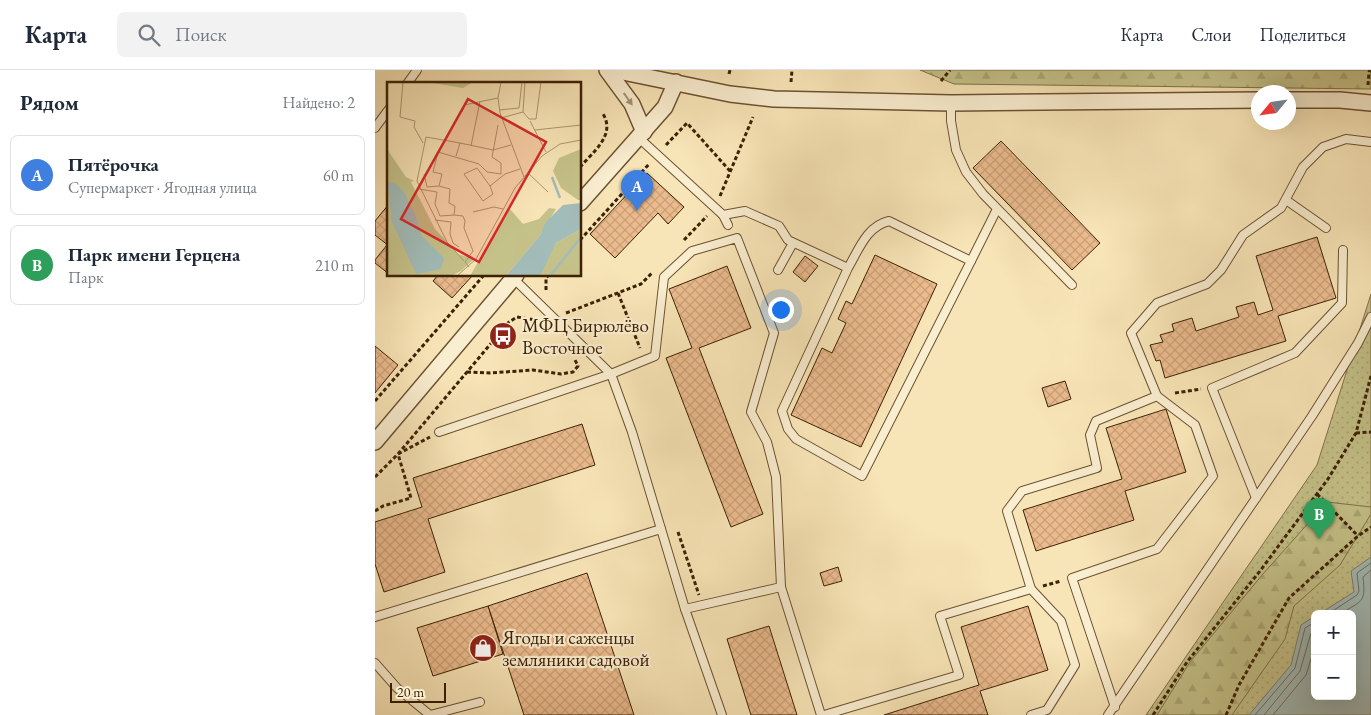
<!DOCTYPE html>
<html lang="ru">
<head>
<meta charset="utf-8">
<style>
	:root { --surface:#fff; --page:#f2f2f3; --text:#1f2937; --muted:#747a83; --line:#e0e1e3; --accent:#0f766e }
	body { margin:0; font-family:"EB Garamond",serif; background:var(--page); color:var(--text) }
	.controls { position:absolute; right:15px; bottom:15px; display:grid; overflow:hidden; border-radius:8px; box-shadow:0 5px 20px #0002 }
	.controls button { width:45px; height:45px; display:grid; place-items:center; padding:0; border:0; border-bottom:1px solid var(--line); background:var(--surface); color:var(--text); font:25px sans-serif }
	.compass { position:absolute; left:876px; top:15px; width:45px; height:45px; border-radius:50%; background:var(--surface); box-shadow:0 5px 20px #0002; rotate:241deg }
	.scale { position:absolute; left:15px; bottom:12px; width:56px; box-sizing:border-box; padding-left:5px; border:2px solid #3d2105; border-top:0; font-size:14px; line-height:18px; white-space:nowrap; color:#3d2105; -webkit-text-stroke:4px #faeed0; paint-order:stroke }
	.you { position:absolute; left:405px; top:239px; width:18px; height:18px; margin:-12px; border:4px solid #fff; border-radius:50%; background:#1a73e8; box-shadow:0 0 0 8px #1a73e833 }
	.badge { display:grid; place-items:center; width:32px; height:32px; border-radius:50%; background:var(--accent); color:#fff; font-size:16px; font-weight:700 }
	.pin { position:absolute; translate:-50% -41px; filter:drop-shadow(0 1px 2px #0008) }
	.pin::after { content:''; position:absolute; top:26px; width:18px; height:15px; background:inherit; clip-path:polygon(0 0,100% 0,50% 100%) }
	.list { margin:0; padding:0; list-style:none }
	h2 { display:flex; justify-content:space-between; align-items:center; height:65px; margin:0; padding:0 20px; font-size:21px }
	h2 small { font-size:16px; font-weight:400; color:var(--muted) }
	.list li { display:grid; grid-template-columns:32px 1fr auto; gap:15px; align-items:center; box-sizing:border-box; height:80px; margin:0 10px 10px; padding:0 10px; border:1px solid var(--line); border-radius:8px }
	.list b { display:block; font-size:19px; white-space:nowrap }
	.list p { margin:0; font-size:16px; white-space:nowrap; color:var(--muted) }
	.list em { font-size:16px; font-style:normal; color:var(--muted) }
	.icon { flex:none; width:28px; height:28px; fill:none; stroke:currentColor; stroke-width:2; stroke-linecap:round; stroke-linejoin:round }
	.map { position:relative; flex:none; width:996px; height:645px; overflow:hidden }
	header { display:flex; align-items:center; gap:30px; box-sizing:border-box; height:70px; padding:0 25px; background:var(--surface); border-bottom:1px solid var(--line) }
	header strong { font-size:24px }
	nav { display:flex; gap:28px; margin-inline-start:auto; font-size:18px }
	.search { width:350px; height:45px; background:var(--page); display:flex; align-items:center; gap:12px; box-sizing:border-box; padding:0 18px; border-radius:8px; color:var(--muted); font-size:19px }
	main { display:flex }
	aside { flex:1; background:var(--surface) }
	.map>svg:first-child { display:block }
</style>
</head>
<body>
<header>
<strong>Карта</strong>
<div class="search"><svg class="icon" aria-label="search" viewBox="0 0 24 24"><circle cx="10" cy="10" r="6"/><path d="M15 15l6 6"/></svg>Поиск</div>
<nav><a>Карта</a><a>Слои</a><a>Поделиться</a></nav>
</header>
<main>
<aside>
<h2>Рядом<small>Найдено: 2</small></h2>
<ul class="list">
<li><span class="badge" style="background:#3f7fe0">A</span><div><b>Пятёрочка</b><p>Супермаркет · Ягодная улица</p></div><em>60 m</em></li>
<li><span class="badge" style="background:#2e9e5b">B</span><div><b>Парк имени Герцена</b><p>Парк</p></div><em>210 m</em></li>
</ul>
</aside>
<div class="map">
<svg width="996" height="645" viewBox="0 0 996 645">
	<defs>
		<pattern id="green-dots" width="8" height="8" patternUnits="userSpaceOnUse" patternTransform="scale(1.25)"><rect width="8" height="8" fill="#c5c289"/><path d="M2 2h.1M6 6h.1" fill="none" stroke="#aaa675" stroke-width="1.8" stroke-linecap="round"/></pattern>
		<pattern id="forest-firs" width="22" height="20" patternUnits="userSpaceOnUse" patternTransform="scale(1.25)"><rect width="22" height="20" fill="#c5c289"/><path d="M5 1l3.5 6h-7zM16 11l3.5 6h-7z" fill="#aaa675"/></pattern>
		<pattern id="building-cross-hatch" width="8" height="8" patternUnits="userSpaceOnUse" patternTransform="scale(1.25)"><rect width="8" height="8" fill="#ebbb8d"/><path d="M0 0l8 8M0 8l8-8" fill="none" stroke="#caa078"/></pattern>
	</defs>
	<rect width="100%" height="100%" fill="#f8e5b7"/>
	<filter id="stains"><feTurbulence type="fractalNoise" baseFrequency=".004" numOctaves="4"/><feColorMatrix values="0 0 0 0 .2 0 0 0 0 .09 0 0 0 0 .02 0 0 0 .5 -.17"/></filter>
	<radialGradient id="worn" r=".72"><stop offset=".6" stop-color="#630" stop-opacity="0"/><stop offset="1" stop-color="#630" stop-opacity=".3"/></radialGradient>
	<!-- green -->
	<path fill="url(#green-dots)" stroke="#817247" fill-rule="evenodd" d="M996,224V645H771L942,395ZM940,544H977V626H940Z"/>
	<!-- forest -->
	<g fill="url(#forest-firs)" stroke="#817247">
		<path d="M545,0H996V19L579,14Z"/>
		<path d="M952,432L996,437V444L965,495L919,536L910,569L857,645H782L815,592L888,504Z"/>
	</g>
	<!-- water -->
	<path fill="#a2bcb9" stroke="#7a7e71" d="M996,487V645H874L916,595L926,555L940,546V626H977V544H944L979,522L976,501Z"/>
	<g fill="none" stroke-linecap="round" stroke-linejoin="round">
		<!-- shore -->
		<g stroke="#706e5f" stroke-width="1">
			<path d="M953,544L982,525L984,521L982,503L996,493"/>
			<path d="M965,544C987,530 991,534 988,507L996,500"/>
			<path d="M880,645L920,598L930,558L940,552"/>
			<path d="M889,645L925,601L936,563L940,559"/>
			<path d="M898,645L931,605L940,576"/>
		</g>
	</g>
	<!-- building -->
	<g fill="url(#building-cross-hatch)" stroke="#3d2105">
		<path d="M626,71L725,173L697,200L598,98Z"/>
		<path d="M272,103L309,137L293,154L283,143L240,188L215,164Z"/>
		<path d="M14,134V176L0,165V151Z"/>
		<path d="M942,167L961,228L903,246L911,271L790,308L785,290L781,291L775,275L788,272L785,265L799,261L797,254L817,248L821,261L864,247L861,237L879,232L883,245L898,240L881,186Z"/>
		<path d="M12,175L14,176V204L0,193V190Z"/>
		<path d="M500,185L562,214L486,377L416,345L447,278L457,283L471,253L463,249L471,231L477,234Z"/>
		<path d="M430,186L443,196L430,212L418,202Z"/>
		<path d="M352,196L376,258L324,278L388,444L356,457L291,288L317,278L294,219Z"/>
		<path d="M63,205H98L77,228L58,211Z"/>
		<path d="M0,276L23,295L0,323Z"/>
		<path d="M690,311L696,329L673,337L667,318Z"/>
		<path d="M791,339L811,402L750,421L759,450L661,481L648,440L747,409L731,358Z"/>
		<path d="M207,354L220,395L53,449L70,502L9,522L0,494V452L47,437L38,408Z"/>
		<path d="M463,497L467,511L449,516L445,503Z"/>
		<path d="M212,503L259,645H149L113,536Z"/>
		<path d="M113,536L128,584L58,606L42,558Z"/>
		<path d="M653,536L673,600L605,621L613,645H509L604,615L586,557Z"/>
		<path d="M394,556L422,645H376L352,569Z"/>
	</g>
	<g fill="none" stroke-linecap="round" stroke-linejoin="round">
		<!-- service casing -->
		<g stroke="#6c5232" stroke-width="10">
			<g id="service">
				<path d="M32,14L42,0"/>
				<path d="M576,33V51L581,80L591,102L608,124L697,215"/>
				<path d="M0,58L14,39"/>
				<path d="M264,68L348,145L370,141L404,156L413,170L473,198C484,179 492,156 514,151L596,191L487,406L421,369L413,359L407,341L473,198"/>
				<path d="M911,130L951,158"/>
				<path d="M348,145L353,155"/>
				<path d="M596,191L622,139"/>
				<path d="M403,200L418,173"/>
				<path d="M138,208L236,304L257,362L310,539L406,517"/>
				<path d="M64,362L236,304L280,286L289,207L317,181L362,168L399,263L376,342L392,372L401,407L406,517L446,645"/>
				<path d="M881,428L837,318L920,283L967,233L968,180"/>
				<path d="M656,519L686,551L700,595L672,640L656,645"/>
				<path d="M310,539L347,645"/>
				<path d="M0,547L286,459"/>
				<path d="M0,593L22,618L55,645L105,632"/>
				<path d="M740,637L697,508L782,479L838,406L820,355L782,326"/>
				<path d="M449,645L584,605L565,546L656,519L632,441L647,421L722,398L715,365L721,351L782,326L756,263L782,233L832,214L846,200L868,165L906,138L928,97L948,77L971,69L996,72"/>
				<path d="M733,645L937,346L983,273L996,247"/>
			</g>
		</g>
		<!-- minor casing -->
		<g stroke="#6c5232" stroke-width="18">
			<g id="minor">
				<path d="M232,0L257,34L269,62"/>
				<path d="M238,0L355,24L399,29L576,33L884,30"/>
				<path d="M914,30H965L996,33"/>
				<path d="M205,133L290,37L301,12"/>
				<path d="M0,372L141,205"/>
			</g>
		</g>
		<!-- path -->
		<g stroke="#3d2105" stroke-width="3" stroke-dasharray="4 2.5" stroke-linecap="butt">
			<path d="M354,4L355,0"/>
			<path d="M566,11L575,0"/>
			<path d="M416,12L417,0"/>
			<path d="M993,15L994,2L995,0"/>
			<path d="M291,75L312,53L355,101"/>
			<path d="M205,97C218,82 241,65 228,44"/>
			<path d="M345,126L378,47"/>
			<path d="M205,170L275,93"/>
			<path d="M309,170L332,146"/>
			<path d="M171,220V208L174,205"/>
			<path d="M243,223L265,278"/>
			<path d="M191,243L266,214L277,203"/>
			<path d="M92,302L115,303L158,300L186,304L198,302L203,296L199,288"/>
			<path d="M800,323L826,319"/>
			<path d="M0,331L109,205"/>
			<path d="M981,363L996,362"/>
			<path d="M0,407L23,384L134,252L142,247L161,250"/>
			<path d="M942,424L983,466"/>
			<path d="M0,441L8,436L36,428L23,384L55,367"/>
			<path d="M303,462L324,525"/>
			<path d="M668,516L686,511"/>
			<path d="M778,645L812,592L885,501L953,409L981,363L996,306"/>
			<path d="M851,645L864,615L914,528L983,466L996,457"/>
		</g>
		<!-- service -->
		<use href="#service" stroke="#faeed0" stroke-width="8"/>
		<!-- minor -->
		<use href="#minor" stroke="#faeed0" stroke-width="15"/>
	</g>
	<!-- one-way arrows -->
	<defs><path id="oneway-solid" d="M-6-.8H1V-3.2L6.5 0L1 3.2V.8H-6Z" transform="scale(1.25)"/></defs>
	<use fill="#a59275" href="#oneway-solid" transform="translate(253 29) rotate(55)"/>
	<!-- icons -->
	<defs>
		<g id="bus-disc" transform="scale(1.4375)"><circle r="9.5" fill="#8f2418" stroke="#faeed0"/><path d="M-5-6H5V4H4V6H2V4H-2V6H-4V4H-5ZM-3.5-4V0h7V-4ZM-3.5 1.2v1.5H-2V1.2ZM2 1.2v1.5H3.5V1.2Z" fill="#fff"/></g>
		<g id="shop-disc" transform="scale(1.4375)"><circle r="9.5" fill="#8f2418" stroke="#faeed0"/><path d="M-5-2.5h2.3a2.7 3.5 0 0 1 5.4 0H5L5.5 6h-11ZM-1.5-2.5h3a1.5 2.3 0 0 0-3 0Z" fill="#fff"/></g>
	</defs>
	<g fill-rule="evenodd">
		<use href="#bus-disc" x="128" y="266"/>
		<use href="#shop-disc" x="108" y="578"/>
	</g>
	<g text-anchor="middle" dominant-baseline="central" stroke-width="4.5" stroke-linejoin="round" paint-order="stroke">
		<!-- poi labels -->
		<g font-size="19" fill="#3d2105" stroke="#faeed0" text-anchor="start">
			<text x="147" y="255">МФЦ Бирюлёво<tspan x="147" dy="22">Восточное</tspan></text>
			<text x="127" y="567">Ягоды и саженцы<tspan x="127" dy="22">земляники садовой</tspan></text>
		</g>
	</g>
	<!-- overview -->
	<g transform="translate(12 12)">
		<rect width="194" height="194" fill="#f8e5b7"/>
		<path d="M0,67L19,95L27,99L24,100L48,147L71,172L87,177L74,189L64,194H0Z" fill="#c5c289"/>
		<path d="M40,0H86L76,6ZM194,67V118H191L174,106L166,89L172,76ZM0,71L32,119L43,146L39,152L21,117L2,97L0,103ZM122,126L136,142L152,137L162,126L169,127L154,152L119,194H83ZM194,147V194H151L169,161ZM0,151L2,156L6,155L23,194L7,173L5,164L0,163Z" fill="#c5c289"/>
		<path d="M0,99L9,102L17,110L29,135L34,153L57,176L54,187L29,192L5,140ZM194,121V147L169,161L155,190L151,194H119L154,152L158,141L176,123Z" fill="#a2bcb9"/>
		<path fill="none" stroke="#a2bcb9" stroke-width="2.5" d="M165,95L173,116M163,194L194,155"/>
		<path fill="none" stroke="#ad9770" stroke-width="1" d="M16,0L13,35L28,39L27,45L36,61M114,0L111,16L113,31L137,95M112,28L132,26L135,0M75,30L77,23L111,16M136,30L138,0M114,36L136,30L142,37H149L154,0M143,39L159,70M148,48L194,43M73,61L39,55L30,99L60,160L77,179M84,64L93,19M69,74L73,61L106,68L124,63M141,91L161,110M37,92L40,105L52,104M103,104L90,86L77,92L96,119L106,112L103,104L118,92L133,87M32,107L50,110L48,122L53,134L67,133M86,130L107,125L116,127M48,138L64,140L63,152L66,161L72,165M82,185L78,180L86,169L77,146L78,139L76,134L67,133L68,124L62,121L63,107L52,104L55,92L46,90L51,70L92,82L100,90L114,92V81L105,75L111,43M70,194L89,177L128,106L155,74L173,62L194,58"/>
		<path fill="#d62828" fill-opacity="0.15" stroke="#d62828" stroke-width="2.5" d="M81,17L159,60L92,180L14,137Z"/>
		<rect width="194" height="194" fill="none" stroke="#3d2105" stroke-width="2.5"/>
	</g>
	<rect width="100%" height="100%" filter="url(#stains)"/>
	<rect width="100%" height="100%" fill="url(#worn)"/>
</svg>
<div class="controls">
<button>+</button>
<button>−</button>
</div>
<svg class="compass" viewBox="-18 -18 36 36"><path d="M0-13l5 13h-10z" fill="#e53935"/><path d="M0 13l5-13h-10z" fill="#747a83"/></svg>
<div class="scale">20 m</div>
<div class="you"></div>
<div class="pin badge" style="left:262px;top:141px;background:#3f7fe0">A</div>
<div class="pin badge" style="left:944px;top:469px;background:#2e9e5b">B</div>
</div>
</main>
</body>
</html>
